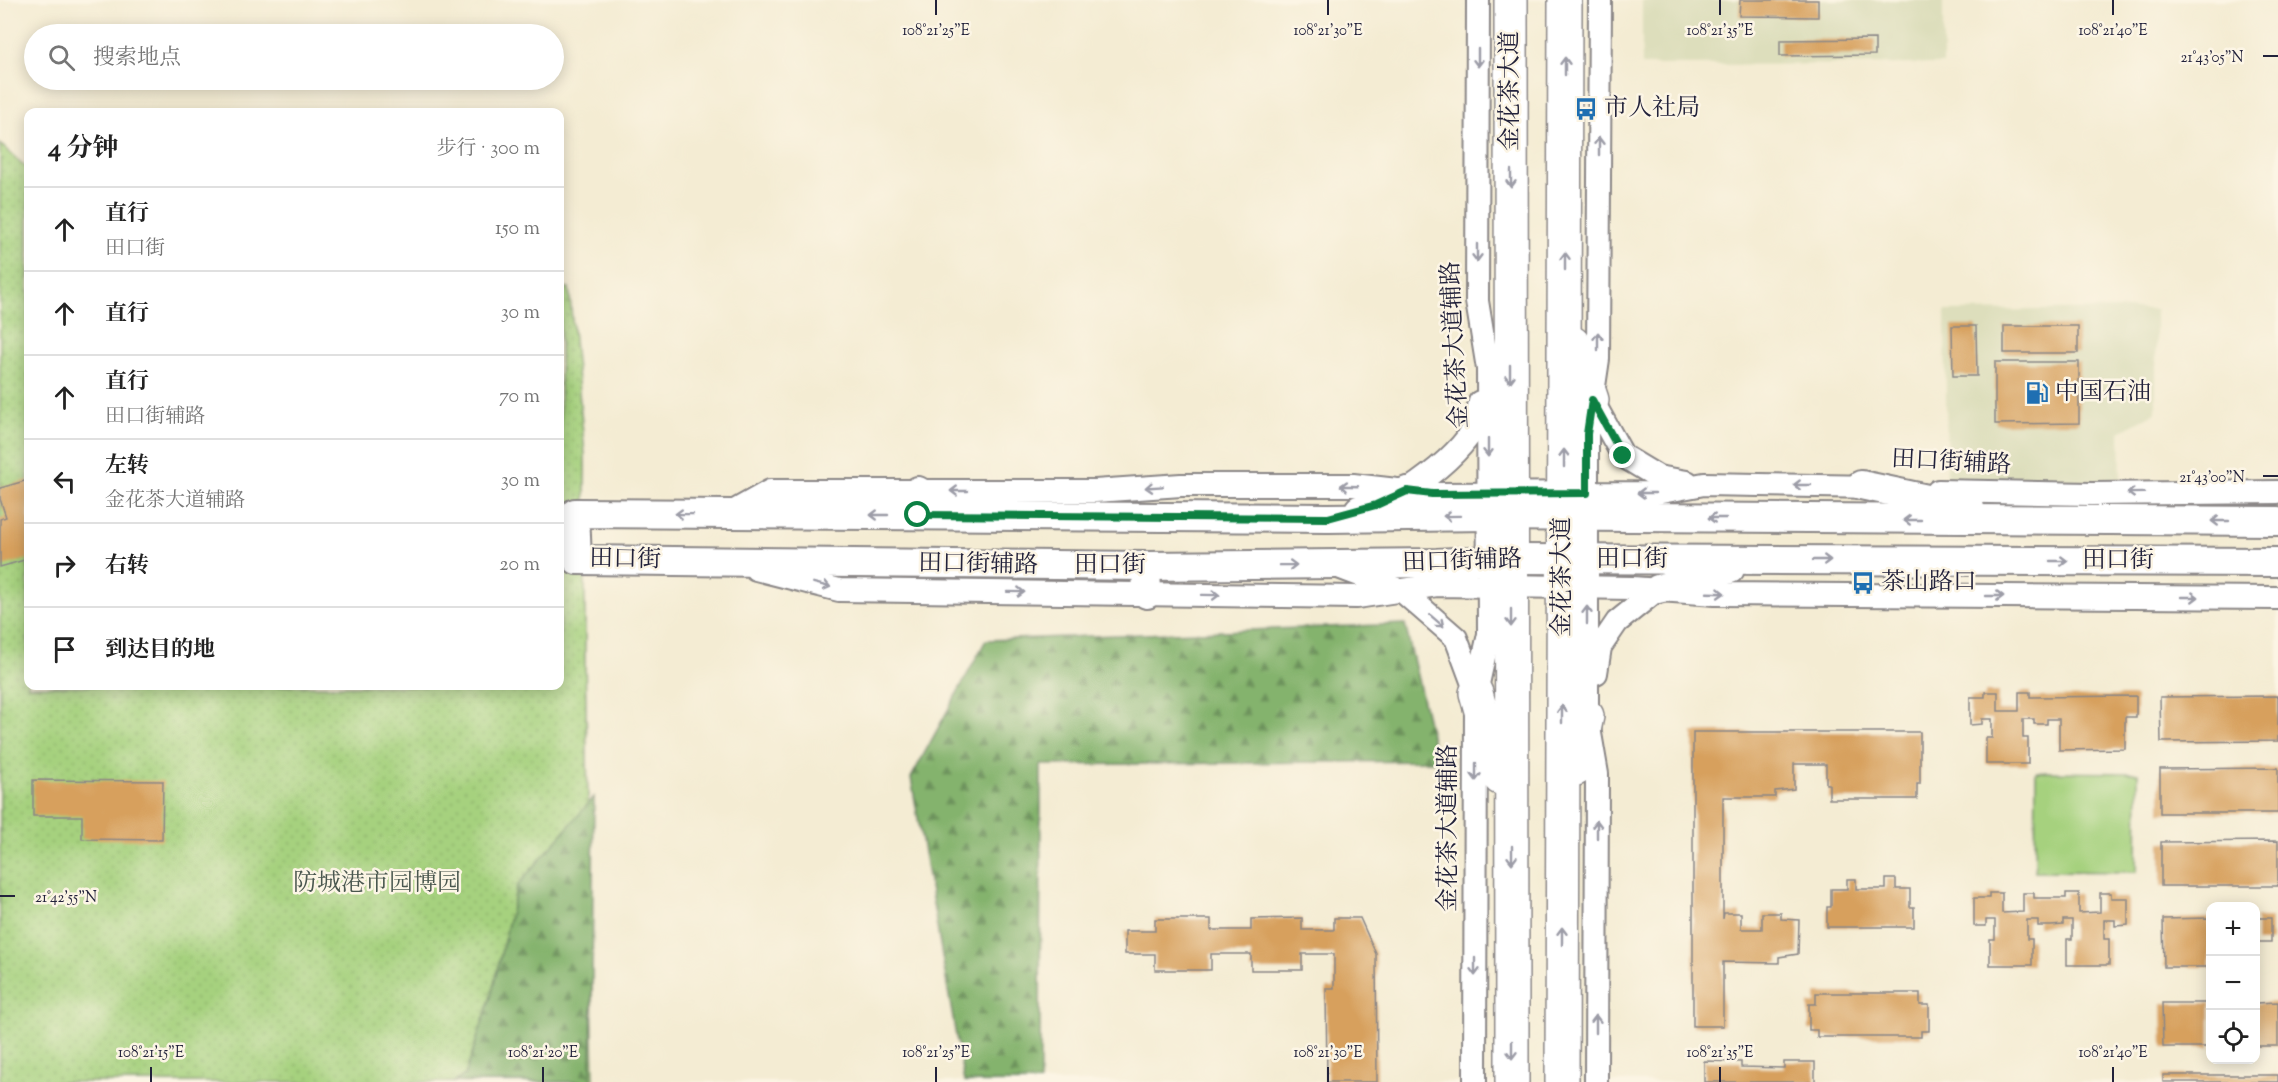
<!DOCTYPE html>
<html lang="zh">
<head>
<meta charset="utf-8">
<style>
	:root { --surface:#fff; --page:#f2f2f2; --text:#222; --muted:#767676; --line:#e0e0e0 }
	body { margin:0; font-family:"Sorts Mill Goudy","Noto Serif SC",serif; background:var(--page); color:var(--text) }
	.controls { position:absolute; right:18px; bottom:18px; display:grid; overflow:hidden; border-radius:12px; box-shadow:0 3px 15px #0003 }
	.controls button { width:54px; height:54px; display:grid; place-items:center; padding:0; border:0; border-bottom:2px solid var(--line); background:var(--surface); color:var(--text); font:30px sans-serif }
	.stop { position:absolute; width:18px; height:18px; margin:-14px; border:4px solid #0b8043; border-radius:50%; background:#fff }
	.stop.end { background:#0b8043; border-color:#fff; box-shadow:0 2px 6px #0008 }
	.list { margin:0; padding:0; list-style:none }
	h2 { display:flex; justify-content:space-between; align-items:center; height:78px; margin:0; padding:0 24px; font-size:26px }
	h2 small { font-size:20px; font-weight:400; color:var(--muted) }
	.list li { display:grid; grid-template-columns:39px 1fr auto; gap:18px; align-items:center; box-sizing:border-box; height:84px; padding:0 24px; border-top:2px solid var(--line) }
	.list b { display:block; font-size:22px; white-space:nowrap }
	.list p { margin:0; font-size:20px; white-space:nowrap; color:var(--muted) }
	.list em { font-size:20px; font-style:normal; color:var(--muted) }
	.icon { flex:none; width:33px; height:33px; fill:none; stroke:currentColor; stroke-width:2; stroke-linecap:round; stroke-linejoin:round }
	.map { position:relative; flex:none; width:2278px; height:1082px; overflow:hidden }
	.search { position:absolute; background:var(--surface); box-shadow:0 3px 15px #0003; left:24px; top:24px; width:540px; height:66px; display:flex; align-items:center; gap:15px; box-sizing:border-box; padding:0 21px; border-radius:33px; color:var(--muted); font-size:22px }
	.panel { position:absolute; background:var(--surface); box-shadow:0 3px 15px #0003; left:24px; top:108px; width:540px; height:582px; border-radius:12px }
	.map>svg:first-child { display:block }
</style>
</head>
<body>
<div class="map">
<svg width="2278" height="1082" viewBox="0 0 2278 1082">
	<defs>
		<pattern id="grass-dots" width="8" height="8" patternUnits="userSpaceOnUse" patternTransform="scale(1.5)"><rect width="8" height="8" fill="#a6d17e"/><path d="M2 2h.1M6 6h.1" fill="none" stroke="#8fb36e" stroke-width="1.8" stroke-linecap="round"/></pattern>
		<pattern id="forest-firs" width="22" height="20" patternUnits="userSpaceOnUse" patternTransform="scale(1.5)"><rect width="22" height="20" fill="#84b36d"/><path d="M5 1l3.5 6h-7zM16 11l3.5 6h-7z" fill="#6c915b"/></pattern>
	</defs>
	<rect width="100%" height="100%" fill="#fcf5e5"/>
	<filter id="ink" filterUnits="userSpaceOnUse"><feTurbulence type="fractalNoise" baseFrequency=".0167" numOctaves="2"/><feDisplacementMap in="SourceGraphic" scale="12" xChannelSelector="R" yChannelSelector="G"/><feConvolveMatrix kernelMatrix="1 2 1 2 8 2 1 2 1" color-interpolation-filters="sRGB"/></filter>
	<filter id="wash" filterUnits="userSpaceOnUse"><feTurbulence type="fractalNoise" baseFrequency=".008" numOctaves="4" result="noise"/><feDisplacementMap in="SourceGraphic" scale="24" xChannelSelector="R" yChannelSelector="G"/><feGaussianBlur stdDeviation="1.35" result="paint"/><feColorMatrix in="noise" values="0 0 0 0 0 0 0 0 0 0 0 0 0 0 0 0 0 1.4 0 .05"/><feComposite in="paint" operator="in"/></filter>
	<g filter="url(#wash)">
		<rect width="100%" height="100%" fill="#f4ecd3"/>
		<!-- built -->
		<g fill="#dddebc">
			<path d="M1642,0H1943V64L1642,65Z"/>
			<path d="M2156,309V412L2120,431L2121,484L1947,480L1945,311Z"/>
		</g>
		<!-- grass -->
		<path fill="url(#grass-dots)" stroke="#647a5c" stroke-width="1.5" d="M0,144L28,169V686H560V287L569,288L585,454V659L594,1082H0Z"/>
		<!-- forest -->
		<g fill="url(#forest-firs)" stroke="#536a54" stroke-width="1.5">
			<path d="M1405,624L1437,761L1041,765L1040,1082H964L911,778L986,640Z"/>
			<path d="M594,797L591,1082H454L465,1075L491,996L517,886Z"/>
		</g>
		<!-- garden -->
		<path fill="#a6d17e" stroke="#647a5c" stroke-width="1.5" d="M2036,772L2138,773L2137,872L2035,871Z"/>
		<g id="blocks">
			<!-- building -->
			<g fill="#d7a05d">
				<path d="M1740,0H1818V17L1739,16Z"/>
				<path d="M1875,39V55L1780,56V40Z"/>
				<path d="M1952,326H1976L1977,376H1953Z"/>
				<rect x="2004" y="326" width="74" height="27"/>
				<path d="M1995,362H2079V423L1995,424Z"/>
				<path d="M28,480V559L0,567V519L6,517L0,499V488Z"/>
				<path d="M1985,692H1998V711H2019V692H2030V697L2136,696V717H2125V749L2059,750V719H2047V724H2034V719H2023V738H2028V764H1986V738H1992V719H1982V724L1970,725V697H1985Z"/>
				<path d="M2278,696V741L2161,742L2160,697Z"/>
				<path d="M1693,732H1920V784H1917V799H1829V784H1826V764H1794V789L1775,791V797H1723V919L1724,913H1741V929H1762V913H1781V919L1799,920L1798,954L1779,957V963L1723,962V1026H1693Z"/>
				<path d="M2278,768V813H2160V769Z"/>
				<path d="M33,780L163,781L162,840L82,839V816H33Z"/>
				<path d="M2278,841V886H2161V842Z"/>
				<path d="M1847,879H1856V889H1886V879H1896V889H1910V907H1914V927H1827V907H1831V889H1847Z"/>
				<path d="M1989,893H2002V913L2023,912V893H2034V898H2066V893H2079V913L2100,912V893H2111V898H2128V925L2115,926V920H2104V939H2109V965H2067V939H2072V920H2063V925L2051,926H2038V920H2027V939H2032V965H1990V939H1995V920H1986V926H1974V898H1989Z"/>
				<path d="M1302,918V930H1334V918H1360L1376,954L1377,1082H1327L1326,988H1334V954H1302V970H1251V954H1211V970H1155V954H1125V931H1155V919H1211V930H1251V919Z"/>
				<path d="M2210,918V967H2164L2163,919Z"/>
				<rect x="2256" y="918" width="15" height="24"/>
				<path d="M1816,993H1920V1005H1929V1031H1921V1037H1817V1030H1809V1004H1816Z"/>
				<path d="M2278,1002V1046H2256V1003Z"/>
				<path d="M2162,1003H2210V1047H2163Z"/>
				<path d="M1704,1061L1741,1062V1067L1784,1068V1062H1815V1082H1704Z"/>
				<rect x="2163" y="1075" width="115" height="7"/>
			</g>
		</g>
	</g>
	<g filter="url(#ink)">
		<use href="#blocks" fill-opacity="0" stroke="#8b8787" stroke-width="1.5"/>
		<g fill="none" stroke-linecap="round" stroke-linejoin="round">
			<!-- minor casing -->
			<g stroke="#8b8787" stroke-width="26">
				<g id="minor">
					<path d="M1592,400L1623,456L1658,477L1687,482"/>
					<path d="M1407,491C1431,475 1457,455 1473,430C1477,422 1478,411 1480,402"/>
					<path d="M1938,491L2092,494L2278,492"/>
					<path d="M729,514L770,491H1095L1181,485H1353L1432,494L1656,493L1704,484L1878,487"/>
					<path d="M1341,568L1402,591L1456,638L1476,692"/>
					<path d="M756,569L839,590L1357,597L1437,585L1632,588L1715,594L2278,598"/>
					<path d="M1596,673L1600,647L1617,622L1658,589"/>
					<path d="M1475,1082L1476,693L1489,634L1488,369L1477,301L1478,0"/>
					<path d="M1596,1082L1597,774L1587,716V434L1598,359L1600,0"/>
				</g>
			</g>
			<!-- major casing -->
			<g stroke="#8b8787" stroke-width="32">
				<g id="major">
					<path d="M1861,485L1970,508"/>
					<path d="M918,491V515"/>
					<path d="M1359,510L1376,505L1407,491"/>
					<path d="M2278,521L1489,516L1328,518L575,513L577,560L1146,566L1437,563L1511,559L2278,562"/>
					<path d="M1146,566L1147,594"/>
					<path d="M1658,589L1730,569"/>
				</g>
			</g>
			<!-- highway casing -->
			<g stroke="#8b8787" stroke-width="36">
				<g id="highway">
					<path d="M1511,0L1512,1082"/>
					<path d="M1573,343L1592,400"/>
					<path d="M1476,693L1500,778"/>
					<path d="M1576,769L1587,716"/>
					<path d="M1562,1082L1565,0"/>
				</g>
			</g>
			<!-- minor -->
			<use href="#minor" stroke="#fff" stroke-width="22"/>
			<!-- major -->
			<use href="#major" stroke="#fff" stroke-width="28"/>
			<!-- highway -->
			<use href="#highway" stroke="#fff" stroke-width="33"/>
		</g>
		<!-- one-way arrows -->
		<defs><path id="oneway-shaft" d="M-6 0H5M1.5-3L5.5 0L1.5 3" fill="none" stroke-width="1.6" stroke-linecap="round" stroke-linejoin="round" transform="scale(1.5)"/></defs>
		<g stroke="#9c9ca7">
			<use href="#oneway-shaft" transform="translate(1478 58) rotate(90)"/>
			<use href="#oneway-shaft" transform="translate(1565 66) rotate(-90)"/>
			<use href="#oneway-shaft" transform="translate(1599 146) rotate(-90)"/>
			<use href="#oneway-shaft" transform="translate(1511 179) rotate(90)"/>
			<use href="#oneway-shaft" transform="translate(1477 253) rotate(90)"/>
			<use href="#oneway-shaft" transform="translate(1565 261) rotate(-90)"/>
			<use href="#oneway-shaft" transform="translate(1598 341) rotate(-90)"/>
			<use href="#oneway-shaft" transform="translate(1510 374) rotate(90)"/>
			<use href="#oneway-shaft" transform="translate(1488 448) rotate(90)"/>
			<use href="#oneway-shaft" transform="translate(1564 458) rotate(-90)"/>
			<use href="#oneway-shaft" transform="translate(1802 485) rotate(-180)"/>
			<use href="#oneway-shaft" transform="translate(1349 486) rotate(-178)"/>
			<use href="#oneway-shaft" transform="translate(1154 487) rotate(176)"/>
			<use href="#oneway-shaft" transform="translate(959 491) rotate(180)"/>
			<use href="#oneway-shaft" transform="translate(1646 493) rotate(180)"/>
			<use href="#oneway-shaft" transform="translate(2136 493) rotate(179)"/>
			<use href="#oneway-shaft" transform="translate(684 514) rotate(-179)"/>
			<use href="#oneway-shaft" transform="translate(879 515) rotate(-180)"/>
			<use href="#oneway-shaft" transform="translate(1452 516) rotate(179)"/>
			<use href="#oneway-shaft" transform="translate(1717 518) rotate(-180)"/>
			<use href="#oneway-shaft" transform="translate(1912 520) rotate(-180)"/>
			<use href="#oneway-shaft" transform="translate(2220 521) rotate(-180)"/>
			<use href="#oneway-shaft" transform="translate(1822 560)"/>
			<use href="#oneway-shaft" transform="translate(2059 561)"/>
			<use href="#oneway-shaft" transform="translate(1288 565) rotate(-1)"/>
			<use href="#oneway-shaft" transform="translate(822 585) rotate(14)"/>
			<use href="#oneway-shaft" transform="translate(1016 592) rotate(1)"/>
			<use href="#oneway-shaft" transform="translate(1716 593) rotate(2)"/>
			<use href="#oneway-shaft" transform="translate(1211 595) rotate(1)"/>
			<use href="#oneway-shaft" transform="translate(1995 596)"/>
			<use href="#oneway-shaft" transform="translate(2190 597)"/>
			<use href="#oneway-shaft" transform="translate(1587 615) rotate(-90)"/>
			<use href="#oneway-shaft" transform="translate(1511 618) rotate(90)"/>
			<use href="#oneway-shaft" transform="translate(1437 621) rotate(41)"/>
			<use href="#oneway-shaft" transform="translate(1562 714) rotate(-90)"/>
			<use href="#oneway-shaft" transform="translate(1476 772) rotate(90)"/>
			<use href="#oneway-shaft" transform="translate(1597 829) rotate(-90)"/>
			<use href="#oneway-shaft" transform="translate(1512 855) rotate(90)"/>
			<use href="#oneway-shaft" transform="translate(1562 936) rotate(-90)"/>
			<use href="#oneway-shaft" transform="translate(1475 967) rotate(90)"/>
			<use href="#oneway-shaft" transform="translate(1596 1024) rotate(-90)"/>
			<use href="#oneway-shaft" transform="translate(1512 1050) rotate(90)"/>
		</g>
	</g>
	<g fill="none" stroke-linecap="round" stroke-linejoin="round" filter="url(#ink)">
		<!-- route -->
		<path stroke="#0b8043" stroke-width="8" d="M918,515L1328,518L1376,505L1407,491L1432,494L1587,493V434L1592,400L1623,456"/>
	</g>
	<!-- ticks -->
	<path fill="none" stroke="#22223b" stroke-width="2" d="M936,0V15M1328,0V15M1720,0V15M2113,0V15M2263,56H2278M2263,476H2278M0,896H15M151,1067V1082M543,1067V1082M936,1067V1082M1328,1067V1082M1720,1067V1082M2113,1067V1082"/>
	<!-- icons -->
	<defs>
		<g id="bus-bare" transform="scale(1.8)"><path d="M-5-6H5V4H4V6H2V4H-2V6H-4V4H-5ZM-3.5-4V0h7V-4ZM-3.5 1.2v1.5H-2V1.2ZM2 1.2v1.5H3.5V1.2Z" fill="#1f6fb2" stroke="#fcf5e5" stroke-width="2.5" paint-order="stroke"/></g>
		<g id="fuel-bare" transform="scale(1.8)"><path d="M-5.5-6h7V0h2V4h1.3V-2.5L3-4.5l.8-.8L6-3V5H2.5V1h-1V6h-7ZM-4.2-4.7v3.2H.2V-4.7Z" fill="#1f6fb2" stroke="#fcf5e5" stroke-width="2.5" paint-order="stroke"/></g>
	</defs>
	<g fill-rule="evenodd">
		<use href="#bus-bare" x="1586" y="109"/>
		<use href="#fuel-bare" x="2037" y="393"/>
		<use href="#bus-bare" x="1863" y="583"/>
	</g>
	<g text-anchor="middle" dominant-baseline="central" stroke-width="5" stroke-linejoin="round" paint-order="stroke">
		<!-- street labels -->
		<g font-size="24" fill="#22223b" stroke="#fcf5e5">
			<text transform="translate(1511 91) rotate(-90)">金花茶大道</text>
			<text transform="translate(1456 345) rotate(-93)">金花茶大道辅路</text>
			<text transform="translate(1951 463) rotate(3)">田口街辅路</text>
			<text transform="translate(625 560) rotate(1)">田口街</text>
			<text x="1632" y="560">田口街</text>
			<text x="2118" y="561">田口街</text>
			<text transform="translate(1462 562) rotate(-2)">田口街辅路</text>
			<text transform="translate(978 565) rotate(1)">田口街辅路</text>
			<text x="1110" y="566">田口街</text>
			<text transform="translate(1563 577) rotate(-90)">金花茶大道</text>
			<text transform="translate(1449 828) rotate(-90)">金花茶大道辅路</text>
		</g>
		<!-- poi labels -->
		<g font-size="24" fill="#22223b" stroke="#fcf5e5" text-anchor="start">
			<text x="1604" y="109">市人社局</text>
			<text x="2055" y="393">中国石油</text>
			<text x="1881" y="583">茶山路口</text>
		</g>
		<!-- park labels -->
		<g font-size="24" fill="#4a574f" stroke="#fcf5e5">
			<text x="377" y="884">防城港市园博园</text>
		</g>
	</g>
	<g font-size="15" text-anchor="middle" fill="#22223b" stroke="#fcf5e5" stroke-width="5" stroke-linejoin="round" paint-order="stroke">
		<text x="936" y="35">108°21'25"E</text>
		<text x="1328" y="35">108°21'30"E</text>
		<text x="1720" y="35">108°21'35"E</text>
		<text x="2113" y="35">108°21'40"E</text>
		<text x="2212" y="62">21°43'05"N</text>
		<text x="2212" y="482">21°43'00"N</text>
		<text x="66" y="902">21°42'55"N</text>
		<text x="151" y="1057">108°21'15"E</text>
		<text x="543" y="1057">108°21'20"E</text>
		<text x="936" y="1057">108°21'25"E</text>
		<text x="1328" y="1057">108°21'30"E</text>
		<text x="1720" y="1057">108°21'35"E</text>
		<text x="2113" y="1057">108°21'40"E</text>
	</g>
</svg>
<div class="controls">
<button>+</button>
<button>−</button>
<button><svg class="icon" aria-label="locate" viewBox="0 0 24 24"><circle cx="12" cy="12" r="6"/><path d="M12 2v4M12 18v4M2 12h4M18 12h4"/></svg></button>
</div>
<div class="stop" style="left:918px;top:515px"></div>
<div class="stop end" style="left:1623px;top:456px"></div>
<div class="search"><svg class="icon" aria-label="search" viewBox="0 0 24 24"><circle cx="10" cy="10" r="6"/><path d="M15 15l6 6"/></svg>搜索地点</div>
<section class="panel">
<h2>4 分钟<small>步行 · 300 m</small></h2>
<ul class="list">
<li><svg class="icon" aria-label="ahead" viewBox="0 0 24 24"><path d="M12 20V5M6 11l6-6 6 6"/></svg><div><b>直行</b><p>田口街</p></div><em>150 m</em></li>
<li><svg class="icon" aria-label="ahead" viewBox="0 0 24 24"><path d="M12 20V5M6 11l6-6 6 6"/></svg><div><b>直行</b></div><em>30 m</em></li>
<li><svg class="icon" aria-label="ahead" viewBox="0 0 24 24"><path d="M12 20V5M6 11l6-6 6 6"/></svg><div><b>直行</b><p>田口街辅路</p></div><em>70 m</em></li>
<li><svg class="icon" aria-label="left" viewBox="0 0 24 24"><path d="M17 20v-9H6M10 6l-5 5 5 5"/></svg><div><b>左转</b><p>金花茶大道辅路</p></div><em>30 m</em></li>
<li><svg class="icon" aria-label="right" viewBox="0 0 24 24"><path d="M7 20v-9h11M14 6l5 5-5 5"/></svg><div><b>右转</b></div><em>20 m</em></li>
<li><svg class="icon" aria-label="arrive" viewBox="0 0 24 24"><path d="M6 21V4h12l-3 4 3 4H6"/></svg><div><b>到达目的地</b></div></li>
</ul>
</section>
</div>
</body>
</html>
